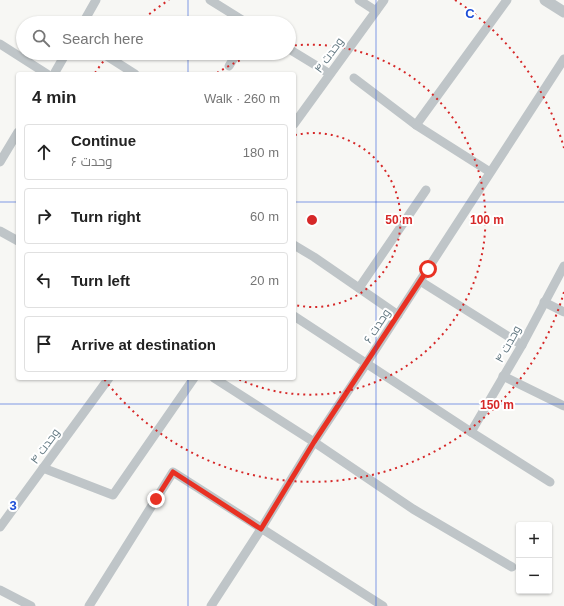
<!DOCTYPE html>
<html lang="en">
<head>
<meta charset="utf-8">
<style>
	:root { --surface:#fff; --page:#f6f6f6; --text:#222; --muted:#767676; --line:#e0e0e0 }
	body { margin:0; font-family:Helvetica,Cairo,sans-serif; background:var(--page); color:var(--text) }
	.controls { position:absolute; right:12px; bottom:12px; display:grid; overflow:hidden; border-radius:4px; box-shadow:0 1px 3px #0004 }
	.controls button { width:36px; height:36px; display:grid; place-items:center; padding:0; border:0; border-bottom:1px solid var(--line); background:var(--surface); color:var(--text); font:20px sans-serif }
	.stop { position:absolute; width:12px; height:12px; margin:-9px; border:3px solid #e83123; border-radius:50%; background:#fff }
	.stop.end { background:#e83123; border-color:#fff; box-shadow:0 1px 4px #0008 }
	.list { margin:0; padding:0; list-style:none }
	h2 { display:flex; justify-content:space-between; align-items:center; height:52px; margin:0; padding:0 16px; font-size:17px }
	h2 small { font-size:13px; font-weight:400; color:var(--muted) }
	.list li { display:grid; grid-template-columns:26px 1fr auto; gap:12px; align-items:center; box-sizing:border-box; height:56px; margin:0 8px 8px; padding:0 8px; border:1px solid var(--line); border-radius:4px }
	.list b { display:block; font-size:15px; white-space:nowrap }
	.list p { margin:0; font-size:13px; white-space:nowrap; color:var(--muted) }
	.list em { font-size:13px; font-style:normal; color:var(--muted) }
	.icon { flex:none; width:22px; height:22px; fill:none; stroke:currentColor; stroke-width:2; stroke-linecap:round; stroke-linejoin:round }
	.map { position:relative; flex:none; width:564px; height:606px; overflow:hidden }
	.search { position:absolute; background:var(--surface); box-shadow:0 1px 3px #0004; left:16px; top:16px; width:280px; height:44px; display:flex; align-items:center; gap:10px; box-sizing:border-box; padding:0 14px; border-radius:22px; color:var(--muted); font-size:15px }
	.panel { position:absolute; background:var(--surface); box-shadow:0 1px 3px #0004; left:16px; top:72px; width:280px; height:308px; border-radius:4px }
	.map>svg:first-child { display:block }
</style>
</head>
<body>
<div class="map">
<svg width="564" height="606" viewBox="0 0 564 606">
	<rect width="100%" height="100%" fill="#f7f7f4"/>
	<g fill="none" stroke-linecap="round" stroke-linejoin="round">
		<!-- minor -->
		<g stroke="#bfc5c8" stroke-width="9">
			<path d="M210,0L247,23"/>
			<path d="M359,0L376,11"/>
			<path d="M83,23L96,0"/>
			<path d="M0,44L47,74"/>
			<path d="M289,49L330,74"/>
			<path d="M102,53L135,74"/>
			<path d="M229,66L237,53"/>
			<path d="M54,74L66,53"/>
			<path d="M354,78L416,125L507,0"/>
			<path d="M294,124L384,0"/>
			<path d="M416,125L490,172"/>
			<path d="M0,162L18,132"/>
			<path d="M0,231L18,241"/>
			<path d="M294,245L314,257L398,315"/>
			<path d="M420,281L522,345"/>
			<path d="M359,288L426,190"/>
			<path d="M544,302L564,312"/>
			<path d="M294,316L471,432L550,482"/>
			<path d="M503,376L564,406"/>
			<path d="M214,378L314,442L413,509L512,567"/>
			<path d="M471,432L522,345L564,266"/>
			<path d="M43,468L113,495L194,378"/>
			<path d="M0,527L109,378"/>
			<path d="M0,590L31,606"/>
			<path d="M89,606L173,472L383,606"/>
			<path d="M211,606L261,529L314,442L366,364L564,59"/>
		</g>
		<!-- tertiary -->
		<path stroke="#bfc5c8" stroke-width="11" d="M545,0L564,12"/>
	</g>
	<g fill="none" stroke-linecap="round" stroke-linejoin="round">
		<!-- route -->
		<path stroke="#e83123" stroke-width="5" d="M156,499L173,472L261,529L314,442L428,269"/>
	</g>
	<!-- grid -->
	<path fill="none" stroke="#1d4ed8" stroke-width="1" stroke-opacity="0.55" d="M188,0V23M376,0V606M188,53V74M0,202H18M294,202H564M188,378V606M0,404H564"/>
	<!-- distance rings -->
	<g fill="none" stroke="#d62828" stroke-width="2" stroke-dasharray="2 4">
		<path d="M295 135A87 87 0 1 1 295 305"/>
		<path d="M217 73A175 175 0 0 1 259 53M289 46A175 175 0 1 1 238 379"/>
		<path d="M564 292A262 262 0 0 1 104 379M95 73A262 262 0 0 1 110 53M140 22A262 262 0 0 1 169 0M455 0A262 262 0 0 1 564 148"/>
	</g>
	<g text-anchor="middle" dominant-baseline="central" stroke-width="4" stroke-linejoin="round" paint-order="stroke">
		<!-- street labels -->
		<g font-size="12" fill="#617780" stroke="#fff">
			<text transform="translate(329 55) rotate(-54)">وحدت ۴</text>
			<text transform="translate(377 326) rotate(-57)">وحدت ۶</text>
			<text transform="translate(508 344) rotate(-61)">وحدت ۴</text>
			<text transform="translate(45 446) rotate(-54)">وحدت ۴</text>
		</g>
	</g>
	<g font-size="13" text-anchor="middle" font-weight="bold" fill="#1d4ed8" stroke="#fff" stroke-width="4" stroke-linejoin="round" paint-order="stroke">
		<text x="470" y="18">C</text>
		<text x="13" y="510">3</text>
	</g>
	<circle cx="312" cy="220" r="6" fill="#d62828" stroke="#fff" stroke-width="2"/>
	<g font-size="12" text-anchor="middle" font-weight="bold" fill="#d62828" stroke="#fff" stroke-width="4" stroke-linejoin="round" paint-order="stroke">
		<text x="399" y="224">50 m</text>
		<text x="487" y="224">100 m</text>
		<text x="497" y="409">150 m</text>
	</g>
</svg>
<div class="controls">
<button>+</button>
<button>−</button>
</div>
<div class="stop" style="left:428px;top:269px"></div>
<div class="stop end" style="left:156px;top:499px"></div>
<div class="search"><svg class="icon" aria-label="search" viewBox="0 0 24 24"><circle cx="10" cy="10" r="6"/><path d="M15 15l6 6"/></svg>Search here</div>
<section class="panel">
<h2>4 min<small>Walk · 260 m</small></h2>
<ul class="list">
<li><svg class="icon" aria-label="ahead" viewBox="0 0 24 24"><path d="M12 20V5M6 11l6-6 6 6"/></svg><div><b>Continue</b><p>وحدت ۶</p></div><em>180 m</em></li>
<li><svg class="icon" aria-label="right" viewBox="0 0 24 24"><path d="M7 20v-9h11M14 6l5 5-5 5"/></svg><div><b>Turn right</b></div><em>60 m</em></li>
<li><svg class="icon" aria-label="left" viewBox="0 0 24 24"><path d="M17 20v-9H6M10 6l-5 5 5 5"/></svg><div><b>Turn left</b></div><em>20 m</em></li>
<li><svg class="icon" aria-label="arrive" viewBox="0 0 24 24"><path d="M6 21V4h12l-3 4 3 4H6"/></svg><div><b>Arrive at destination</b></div></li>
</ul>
</section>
</div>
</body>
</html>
